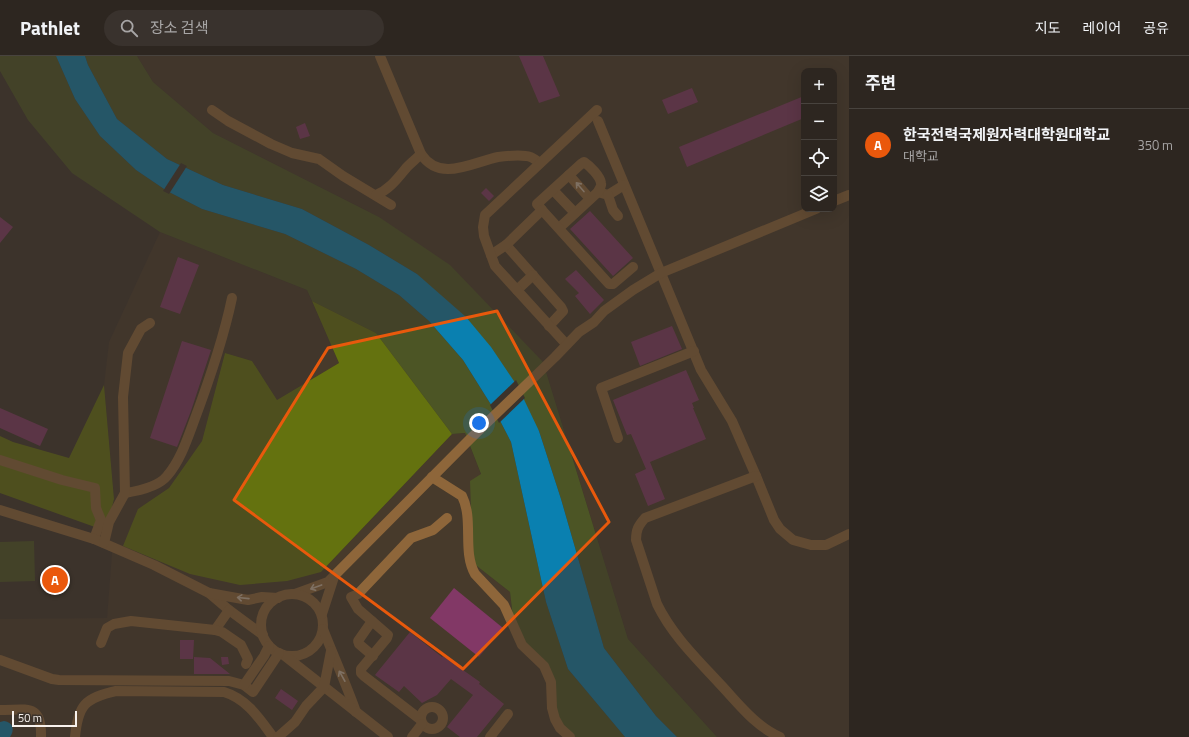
<!DOCTYPE html>
<html lang="ko">
<head>
<meta charset="utf-8">
<style>
	:root { --surface:#2d2620; --page:#39322d; --text:#f1f3f6; --muted:#a7a5a5; --line:#48433e; --accent:#ea580c }
	body { margin:0; font-family:"Titillium Web","Noto Sans KR",sans-serif; background:var(--page); color:var(--text) }
	.controls { position:absolute; right:12px; top:12px; display:grid; overflow:hidden; border-radius:8px; box-shadow:0 4px 16px #0002 }
	.controls button { width:36px; height:36px; display:grid; place-items:center; padding:0; border:0; border-bottom:1px solid var(--line); background:var(--surface); color:var(--text); font:20px sans-serif }
	.scale { position:absolute; left:12px; bottom:10px; width:65px; box-sizing:border-box; padding-left:4px; border:2px solid #f8f2ed; border-top:0; font-size:11px; line-height:14px; white-space:nowrap; color:#f8f2ed; -webkit-text-stroke:3px #3c332b; paint-order:stroke }
	.you { position:absolute; left:479px; top:367px; width:14px; height:14px; margin:-10px; border:3px solid #fff; border-radius:50%; background:#1a73e8; box-shadow:0 0 0 6px #1a73e833 }
	.badge { display:grid; place-items:center; width:26px; height:26px; border-radius:50%; background:var(--accent); color:#fff; font-size:13px; font-weight:700 }
	.pin { position:absolute; translate:-50% -50%; border:2px solid #fff; box-shadow:0 1px 4px #0006 }
	.list { margin:0; padding:0; list-style:none }
	h2 { display:flex; justify-content:space-between; align-items:center; height:52px; margin:0; padding:0 16px; font-size:17px }
	h2 small { font-size:13px; font-weight:400; color:var(--muted) }
	.list li { display:grid; grid-template-columns:26px 1fr auto; gap:12px; align-items:center; box-sizing:border-box; height:72px; padding:0 16px; border-top:1px solid var(--line) }
	.list b { display:block; font-size:15px; white-space:nowrap }
	.list p { margin:0; font-size:13px; white-space:nowrap; color:var(--muted) }
	.list em { font-size:13px; font-style:normal; color:var(--muted) }
	.icon { flex:none; width:22px; height:22px; fill:none; stroke:currentColor; stroke-width:2; stroke-linecap:round; stroke-linejoin:round }
	.map { position:relative; flex:none; width:849px; height:681px; overflow:hidden }
	header { display:flex; align-items:center; gap:24px; box-sizing:border-box; height:56px; padding:0 20px; background:var(--surface); border-bottom:1px solid var(--line) }
	header strong { font-size:19px }
	nav { display:flex; gap:22px; margin-inline-start:auto; font-size:14px }
	.search { width:280px; height:36px; background:var(--page); display:flex; align-items:center; gap:10px; box-sizing:border-box; padding:0 14px; border-radius:22px; color:var(--muted); font-size:15px }
	main { display:flex }
	aside { flex:1; background:var(--surface) }
	.map>svg:first-child { display:block }
</style>
</head>
<body>
<header>
<strong>Pathlet</strong>
<div class="search"><svg class="icon" aria-label="search" viewBox="0 0 24 24"><circle cx="10" cy="10" r="6"/><path d="M15 15l6 6"/></svg>장소 검색</div>
<nav><a>지도</a><a>레이어</a><a>공유</a></nav>
</header>
<main>
<div class="map">
<svg width="849" height="681" viewBox="0 0 849 681">
	<rect width="100%" height="100%" fill="#3c332b"/>
	<!-- industrial -->
	<g fill="#473a2b" fill-rule="evenodd">
		<path d="M137,0H849V681H717L628,583L543,306L379,161L213,77L153,26ZM804,15H834V153H804Z"/>
		<path d="M160,176L307,234L339,307L277,344L252,305L225,297L202,385L169,432L138,453L321,516L452,378L465,377L481,418L473,507L510,536L513,562L544,604L555,660L575,681H0V563L107,562L112,497L106,475L114,443L104,329L109,286Z"/>
	</g>
	<!-- green -->
	<g fill="#4c5525">
		<path d="M0,0H56L75,43L100,80L136,114L167,135L202,153L285,178L356,213L399,239L429,265L463,304L495,355L511,386L546,546L568,613L625,681H575L555,660L544,604L521,582L513,562L510,536L473,507L470,425L481,418L465,377L452,378L376,277L312,245L307,234L160,176L72,117L28,64L0,15Z"/>
		<path d="M85,0H137L153,26L213,77L379,161L450,209L543,306L628,583L717,681H677L656,660L604,592L561,443L539,375L417,218L369,189L302,153L223,129L167,103L117,63L88,9Z"/>
		<path d="M34,485L35,525L0,526V486Z"/>
	</g>
	<!-- forest -->
	<g fill="#64720f">
		<path d="M312,245L376,277L452,378L321,516L287,525L240,529L190,518L123,490L138,453L169,432L202,385L225,297L252,305L277,344L339,307Z"/>
		<path d="M104,329L114,443L106,475L0,437V380L13,386L69,402Z"/>
	</g>
	<!-- water -->
	<g fill="#0a80b0">
		<path d="M56,0H85L88,9L117,63L167,103L223,129L302,153L369,189L417,218L466,261L491,291L518,331L539,375L561,443L604,592L656,660L677,681H625L568,613L546,546L511,386L495,355L463,304L429,265L399,239L356,213L285,178L202,153L167,135L136,114L100,80L75,43Z"/>
		<path d="M4,665C13,666 15,674 10,681H0V666Z"/>
	</g>
	<!-- pier -->
	<g fill="#3c332b">
		<path d="M181,107L187,110L169,138L163,135Z"/>
		<path d="M516,324L525,342L499,367L490,349Z"/>
	</g>
	<!-- building -->
	<g fill="#823866">
		<path d="M519,0H543L560,40L539,47Z"/>
		<path d="M692,32L698,46L668,58L662,44Z"/>
		<path d="M804,40V62L687,111L679,91Z"/>
		<path d="M305,67L310,80L300,83L296,71Z"/>
		<path d="M486,132L494,140L489,145L481,137Z"/>
		<path d="M590,155L633,202L613,220L570,173Z"/>
		<path d="M0,161L13,171L0,187Z"/>
		<path d="M178,201L199,209L180,258L160,251Z"/>
		<path d="M576,214L604,244L590,258L575,240L579,237L565,223Z"/>
		<path d="M672,270L682,293L640,310L631,286Z"/>
		<path d="M182,285L211,294L191,355L177,391L150,382Z"/>
		<path d="M686,314L699,344L692,347L694,352H693L706,383L650,406L665,443L648,450L635,418L646,413L631,378L627,379L613,344Z"/>
		<path d="M0,352L48,373L40,390L0,372Z"/>
		<path d="M454,532L503,572L479,601L430,562Z"/>
		<path d="M410,576L442,601L443,600L480,626L479,628L504,648L477,681H460L447,671L473,639L451,623L437,639L422,647L404,630L399,636L375,619Z"/>
		<path d="M180,584H194L193,603H180Z"/>
		<path d="M194,601L210,602L230,618H194Z"/>
		<path d="M221,601H228L229,608L222,609Z"/>
		<path d="M281,633L298,645L292,654L275,642Z"/>
	</g>
	<g fill="none" stroke-linecap="round" stroke-linejoin="round">
		<!-- minor -->
		<g stroke="#8e663a" stroke-width="10">
			<path d="M380,0L421,98C440,127 473,106 498,101C506,100 518,99 526,100C531,100 536,104 540,107"/>
			<path d="M212,54L228,65L271,88L292,97L319,103L343,120L391,149"/>
			<path d="M598,65L701,314L732,365L756,420L774,464L780,473L793,484L811,489H826L849,478"/>
			<path d="M569,119L590,143"/>
			<path d="M553,134L575,157"/>
			<path d="M598,136L608,139L624,129"/>
			<path d="M376,139C390,133 397,123 407,111C411,107 417,102 421,98"/>
			<path d="M608,139L613,154L618,160"/>
			<path d="M834,145L849,139"/>
			<path d="M542,154L537,148L581,108L584,106C590,110 600,120 601,127C602,130 599,133 598,136L559,172"/>
			<path d="M506,189L561,251L563,255L549,270"/>
			<path d="M491,199L506,189L542,154L609,228H613L633,211"/>
			<path d="M517,234L533,219"/>
			<path d="M566,288L495,210L484,180L483,171L485,159L597,54"/>
			<path d="M618,382L601,332L694,295"/>
			<path d="M0,404L62,424L95,432L96,452L101,464L94,483"/>
			<path d="M756,420L645,462C638,470 636,474 636,484L657,548C672,579 697,603 720,628C738,647 755,670 780,681"/>
			<path d="M432,421L462,440C474,464 462,495 475,518L504,549L522,589L544,610L551,626L552,652L555,663L560,672L570,681"/>
			<path d="M125,437C138,435 159,430 167,420C180,405 187,384 194,365C209,325 223,285 232,242"/>
			<path d="M0,454L94,483L154,509L209,537L229,554L263,579"/>
			<path d="M104,487L109,466L125,437L123,341L128,297L141,273L150,267"/>
			<path d="M209,537L248,544L262,541L278,542"/>
			<path d="M295,538L328,526L471,382L555,301L579,276L594,266L604,255L633,234L661,217L816,153"/>
			<circle cx="292" cy="569" r="31"/>
			<path d="M322,558L334,521"/>
			<path d="M372,565L358,585L359,588L373,600"/>
			<path d="M323,573C334,601 346,628 356,656"/>
			<path d="M215,574L229,554"/>
			<path d="M101,587L107,572L114,568L131,565L215,574L222,576L241,589L248,603L246,608"/>
			<path d="M285,600L388,681"/>
			<path d="M0,604L52,623L59,624L229,625L244,629L253,636L279,597"/>
			<path d="M244,629L264,600L269,590"/>
			<circle cx="432" cy="662" r="11"/>
			<path d="M0,654C27,654 42,647 41,681"/>
			<path d="M421,664L364,620L361,617V613L387,582L388,579L358,553L351,541L358,538L411,482L433,474L447,462"/>
			<path d="M75,681C78,649 85,642 116,635L224,636C247,643 259,662 273,681"/>
			<path d="M278,681L295,666L306,650L324,631L331,595"/>
			<path d="M412,681L422,668"/>
			<path d="M490,681L508,658"/>
		</g>
	</g>
	<!-- one-way arrows -->
	<defs><path id="oneway-shaft" d="M-6 0H5M1.5-3L5.5 0L1.5 3" fill="none" stroke-width="1.6" stroke-linecap="round" stroke-linejoin="round"/></defs>
	<g stroke="#cebaa5">
		<use href="#oneway-shaft" transform="translate(580 131) rotate(-131)"/>
		<use href="#oneway-shaft" transform="translate(316 531) rotate(160)"/>
		<use href="#oneway-shaft" transform="translate(243 542) rotate(-174)"/>
		<use href="#oneway-shaft" transform="translate(342 620) rotate(-119)"/>
	</g>
	<!-- marked area -->
	<path d="M0 0H849V681H0ZM497,255L609,466L463,613L234,444L328,292Z" fill="#3c332b" fill-opacity=".55" fill-rule="evenodd"/>
	<path fill="none" stroke="#e8590c" stroke-width="3" stroke-linejoin="round" d="M497,255L609,466L463,613L234,444L328,292Z"/>
</svg>
<div class="controls">
<button>+</button>
<button>−</button>
<button><svg class="icon" aria-label="locate" viewBox="0 0 24 24"><circle cx="12" cy="12" r="6"/><path d="M12 2v4M12 18v4M2 12h4M18 12h4"/></svg></button>
<button><svg class="icon" aria-label="layers" viewBox="0 0 24 24"><path d="M12 4l9 5-9 5-9-5zM3 14l9 5 9-5"/></svg></button>
</div>
<div class="scale">50 m</div>
<div class="you"></div>
<div class="pin badge" style="left:55px;top:524px">A</div>
</div>
<aside>
<h2>주변<small></small></h2>
<ul class="list">
<li><span class="badge">A</span><div><b>한국전력국제원자력대학원대학교</b><p>대학교</p></div><em>350 m</em></li>
</ul>
</aside>
</main>
</body>
</html>
